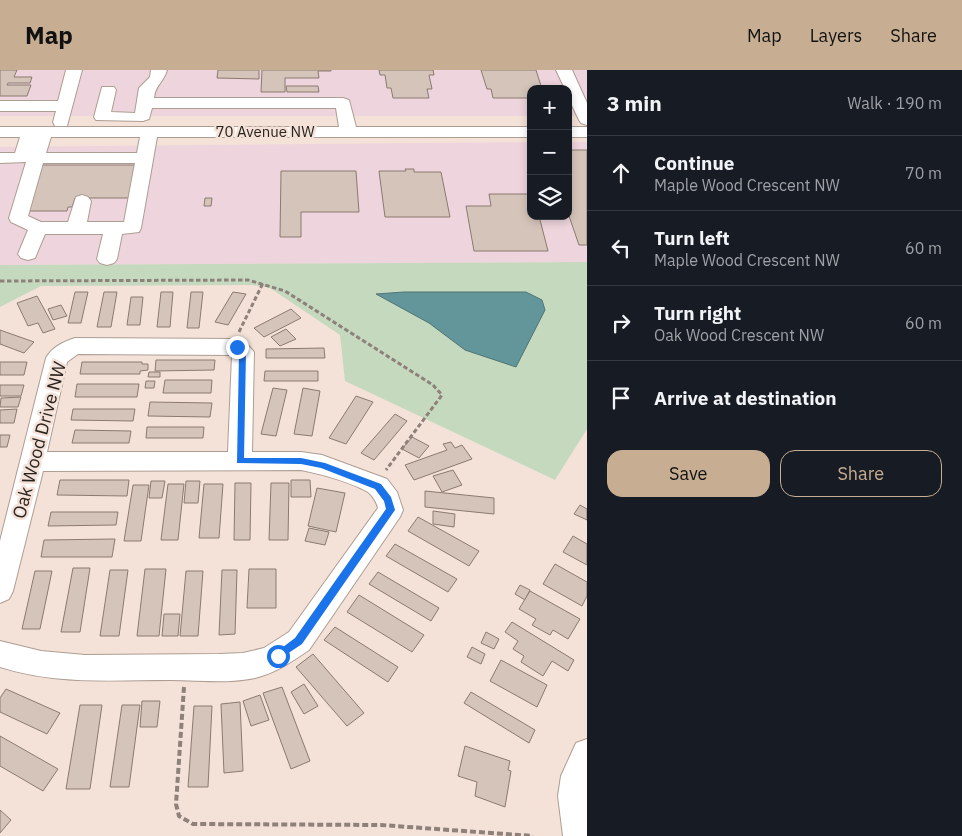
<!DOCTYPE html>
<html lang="en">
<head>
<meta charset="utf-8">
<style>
	:root { --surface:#171b24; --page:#20242c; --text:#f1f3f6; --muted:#9ea1a6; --line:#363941; --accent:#c7ad91 }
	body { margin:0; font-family:"IBM Plex Sans",sans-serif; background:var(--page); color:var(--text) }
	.controls { position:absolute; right:15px; top:15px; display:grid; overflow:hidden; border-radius:10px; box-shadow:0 2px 8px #0003 }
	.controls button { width:45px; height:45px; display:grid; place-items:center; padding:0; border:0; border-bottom:1px solid var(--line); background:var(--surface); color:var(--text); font:25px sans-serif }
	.stop { position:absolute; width:15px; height:15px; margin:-11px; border:4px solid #1a73e8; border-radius:50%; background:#fff }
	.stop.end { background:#1a73e8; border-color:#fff; box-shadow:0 1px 5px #0008 }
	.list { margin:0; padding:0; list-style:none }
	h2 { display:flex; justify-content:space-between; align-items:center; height:65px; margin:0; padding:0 20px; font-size:21px }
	h2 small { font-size:16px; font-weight:400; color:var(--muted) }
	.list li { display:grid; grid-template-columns:32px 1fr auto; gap:15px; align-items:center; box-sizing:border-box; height:75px; padding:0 20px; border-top:1px solid var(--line) }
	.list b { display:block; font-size:19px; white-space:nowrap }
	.list p { margin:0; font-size:16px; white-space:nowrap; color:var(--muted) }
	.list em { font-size:16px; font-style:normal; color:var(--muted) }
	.actions { display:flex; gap:10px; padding:15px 20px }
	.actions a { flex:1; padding:11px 0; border:1px solid var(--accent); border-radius:15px; text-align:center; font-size:18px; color:var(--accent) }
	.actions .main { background:var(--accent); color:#111 }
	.icon { flex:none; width:28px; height:28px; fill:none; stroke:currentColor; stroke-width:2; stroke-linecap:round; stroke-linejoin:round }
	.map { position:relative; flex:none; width:587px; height:766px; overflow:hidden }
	header { display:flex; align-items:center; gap:30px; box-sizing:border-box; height:70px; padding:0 25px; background:var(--accent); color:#111 }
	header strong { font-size:24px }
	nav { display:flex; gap:28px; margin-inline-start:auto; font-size:18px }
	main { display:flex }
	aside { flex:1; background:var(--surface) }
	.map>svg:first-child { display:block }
</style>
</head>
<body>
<header>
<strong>Map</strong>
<nav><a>Map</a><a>Layers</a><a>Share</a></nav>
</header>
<main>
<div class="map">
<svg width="587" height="766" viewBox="0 0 587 766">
	<rect width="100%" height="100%" fill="#f4e2d8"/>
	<!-- industrial -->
	<g fill="#eed4dc">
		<path d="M0,0H587V46H568V19H531V46H0Z"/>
		<path d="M531,72V146H568V72H587V192L0,195V77Z"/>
	</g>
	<!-- green -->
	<path fill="#c5d9bf" d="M587,192V359L555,410L345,311L340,265L270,218L252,215L41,216L0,237V195Z"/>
	<!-- water -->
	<path fill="#62969a" stroke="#517475" d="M404,222H526L542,230L545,240L516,297L465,280L429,253L376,224Z"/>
	<!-- building -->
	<g fill="#d5c4ba" stroke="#8a7a71">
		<path d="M0,0H17L14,7H32L30,13H8L7,15H31L27,26H0Z"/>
		<path d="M218,0H259V9L217,8Z"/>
		<path d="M262,0H331V1H318L319,8H285V22H261Z"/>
		<path d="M379,0H433L434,5H429L432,19H427L429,28H393L391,18H387L385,5H380Z"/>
		<path d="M481,0H536L542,19H531V28H493L491,19H487Z"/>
		<path d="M286,16H318L319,22H287Z"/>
		<path d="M568,80H587V175H579L568,143Z"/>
		<path d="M41,95H138L130,128H75L72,137H68L67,141H28Z"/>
		<path d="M405,99H414V102H441L450,147H385L379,101H406Z"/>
		<path d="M281,101H356L359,142H301V167H280Z"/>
		<path d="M489,124H531V146H539L548,181H474L466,136H491Z"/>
		<path d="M205,128H212L211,136H204Z"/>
		<path d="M75,222H88L81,253H68Z"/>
		<path d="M104,222H117L111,257H97Z"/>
		<path d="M161,222H173L170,257H157Z"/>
		<path d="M191,222H203L199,258H187Z"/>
		<path d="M233,222L246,224L228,255L215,252Z"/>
		<path d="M37,226L55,259L43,263L38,253L28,256L17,233Z"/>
		<path d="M131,227H143L140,255H127Z"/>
		<path d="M61,235L67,246L53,250L48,239Z"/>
		<path d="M291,239L301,248L264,267L254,258Z"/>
		<path d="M286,259L296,269L280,276L271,267Z"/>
		<path d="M0,260L34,272L24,283L0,274Z"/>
		<path d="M324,278L325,288H266V279Z"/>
		<path d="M156,290H215L214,300L155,301Z"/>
		<path d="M0,292H27L24,305H0Z"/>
		<path d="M82,292H142V294H148V300L140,301V304H80Z"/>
		<path d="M265,301H318V311H264Z"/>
		<path d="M149,302H160V307H148Z"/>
		<path d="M165,310H212L211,323H163Z"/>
		<path d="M146,311H155L154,318H145Z"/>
		<path d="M77,314H139L137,327H75Z"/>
		<path d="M0,315H24L21,326H0Z"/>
		<path d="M273,318L287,320L276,366L261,364Z"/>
		<path d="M303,318L320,321L312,366L294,364Z"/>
		<path d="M356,326L373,332L346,374L329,368Z"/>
		<path d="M21,327L18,337H0L1,328Z"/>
		<path d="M150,332L212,333L210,347L148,346Z"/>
		<path d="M17,339L14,353H0V340Z"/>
		<path d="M73,339H135L133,351L71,350Z"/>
		<path d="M395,344L407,351L374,390L361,383Z"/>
		<path d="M147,357H204L203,368H146Z"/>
		<path d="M75,360L131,361L129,373H72Z"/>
		<path d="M0,365H10L7,377H0Z"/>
		<path d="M412,367L429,376L419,388L402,379Z"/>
		<path d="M451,372L455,378L462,375L472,389L414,410L405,395L447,380L443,374Z"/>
		<path d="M453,400L462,415L442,422L433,406Z"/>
		<path d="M60,410H129L127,426L57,425Z"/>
		<path d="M291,410H310L311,427H291Z"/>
		<path d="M151,411H165L162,428H149Z"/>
		<path d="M186,411H200L198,433H184Z"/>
		<path d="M235,413H251L250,470H234Z"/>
		<path d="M271,413H289L288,470H269Z"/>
		<path d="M168,414H184L178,470H161Z"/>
		<path d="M204,414H223L219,468H199Z"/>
		<path d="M133,415H149L141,471H124Z"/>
		<path d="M317,418L345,423L336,462L308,456Z"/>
		<path d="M425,421L494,428V444L425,437Z"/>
		<path d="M580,435L587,439V450L574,444Z"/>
		<path d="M433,441L455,444L454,457L433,454Z"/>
		<path d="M51,442H118L116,455L48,456Z"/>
		<path d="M418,447L479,481L469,496L408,461Z"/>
		<path d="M309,458L329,462L325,475L305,471Z"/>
		<path d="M573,466L587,474V495L563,482Z"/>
		<path d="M115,469L112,487H41L44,470Z"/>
		<path d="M395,474L457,509L448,522L386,486Z"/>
		<path d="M555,494L587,512V526L582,536L543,514Z"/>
		<path d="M73,498H90L80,562H61Z"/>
		<path d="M145,499H166L159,566H137Z"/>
		<path d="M249,499H276V538H247Z"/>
		<path d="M110,500H128L119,566H100Z"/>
		<path d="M222,500H237L235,564L219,565Z"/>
		<path d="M35,501H52L40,559H22Z"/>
		<path d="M186,501H203L198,566H180Z"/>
		<path d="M378,502L439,538L431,551L369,514Z"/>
		<path d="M520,515L530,520L525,530L515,524Z"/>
		<path d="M530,521L580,549L568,569L553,560L550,565L532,555L536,549L519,539Z"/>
		<path d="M359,525L424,565L412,582L347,542Z"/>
		<path d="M164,544H180L178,566H162Z"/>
		<path d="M512,552L574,590L568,601L552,591L543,606L521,592L524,586L513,579L518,571L505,562Z"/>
		<path d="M335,557L398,597L388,612L324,570Z"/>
		<path d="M486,562L499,569L494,579L481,573Z"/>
		<path d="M472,577L485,584L481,594L467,587Z"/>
		<path d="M313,584L364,643L347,656L296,597Z"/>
		<path d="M501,590L547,615L537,637L490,611Z"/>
		<path d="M304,614L318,636L304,644L291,622Z"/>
		<path d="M282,617L310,691L291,699L263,623Z"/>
		<path d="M6,619L60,643L47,664L0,642V628Z"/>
		<path d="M471,622L535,660L529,673L464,633Z"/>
		<path d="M260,625L269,650L251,656L243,631Z"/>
		<path d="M142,631H160L157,657H140Z"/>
		<path d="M240,632L243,701L224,703L221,634Z"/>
		<path d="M80,635H102L90,719H66Z"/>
		<path d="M122,635H140L129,717H110Z"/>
		<path d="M194,636H212L208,717H188Z"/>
		<path d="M0,666L58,699L43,721L0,696Z"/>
		<path d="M465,676L510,691L508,700L511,701L505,737L475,726L477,712L458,706Z"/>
		<path d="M0,740L11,750L0,763Z"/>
	</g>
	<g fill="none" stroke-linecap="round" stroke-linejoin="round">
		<!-- minor casing -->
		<g stroke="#ad9d93" stroke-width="2">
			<g id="minor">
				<path d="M66,0H82L67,56H55L53,52L56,41H0V31H58Z"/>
				<path d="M151,0H167C164,12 155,15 154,28H343L349,30L356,57H531V67H157L141,158L139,162L122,164L117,189L114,193L107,195L100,193L97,189L103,164H45L35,188L28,190L21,188L18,184L28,160L11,152L9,148L26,92L0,93V83H15L20,67H0V57H339L336,38H152L149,49L143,51L96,50L94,47L102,17H114L116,20L111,42L135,43L139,18L150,7ZM51,67H140L137,83H46ZM43,93H135L124,152H87L91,131L88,127L82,125L76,127L68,152H41L28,146Z"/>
				<path d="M556,0H572L587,33V55L581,53L579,50L568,27V19H565Z"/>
				<rect x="568" y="57" width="19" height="10"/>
				<path d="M75,268L237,269L245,272L254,282L252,382H301L322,385L387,409L397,422L403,440L400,447L309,580C291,592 276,603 255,608C227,614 199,610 171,610C112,610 56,615 0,597V571L41,581L85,585L219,584L243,583L264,578L289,562L378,438C377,433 373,426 368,422C350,412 321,404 301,400L43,401L13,521L9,529L0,533V471L46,288C52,277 63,272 75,268ZM78,284L232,285L228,382H47L67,292Z"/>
				<path d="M587,669V766H563L558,726L561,706L576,673Z"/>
			</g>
		</g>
		<!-- path-far1 -->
		<g stroke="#8d817a" stroke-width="3" stroke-dasharray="4.5 2.5" stroke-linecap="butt">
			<path d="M0,211L248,210L285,221L433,315L442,325L386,400"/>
			<path d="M239,262L263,213"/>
		</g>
		<!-- path -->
		<path stroke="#8d817a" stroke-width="4" stroke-dasharray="6 3" stroke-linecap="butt" d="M184,617L176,734L179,746L193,754L381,755L533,766"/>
		<!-- minor -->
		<use href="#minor" fill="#fff" fill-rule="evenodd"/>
	</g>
	<!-- route -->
	<path fill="#1a73e8" d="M237,275L246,282L244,388H301L325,393L381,414L391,427L395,440L302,574L278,590L273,586L275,583L295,568L386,439L384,431L375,419L321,398L301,394L237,393L239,283L233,277Z"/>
	<g text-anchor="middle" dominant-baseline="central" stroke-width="5" stroke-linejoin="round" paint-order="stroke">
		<!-- far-street labels -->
		<g font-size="15" fill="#29231f" stroke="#f4e2d8">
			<text x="265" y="61">70 Avenue NW</text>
		</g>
		<!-- street labels -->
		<g font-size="18" fill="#29231f" stroke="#f4e2d8">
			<text transform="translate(39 370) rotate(-75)">Oak Wood Drive NW</text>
		</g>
	</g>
</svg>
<div class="controls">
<button>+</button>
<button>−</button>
<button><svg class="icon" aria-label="layers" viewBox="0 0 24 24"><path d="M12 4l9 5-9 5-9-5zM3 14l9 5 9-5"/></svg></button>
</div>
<div class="stop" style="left:278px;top:586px"></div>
<div class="stop end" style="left:237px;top:277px"></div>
</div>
<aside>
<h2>3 min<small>Walk · 190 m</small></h2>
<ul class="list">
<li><svg class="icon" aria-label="ahead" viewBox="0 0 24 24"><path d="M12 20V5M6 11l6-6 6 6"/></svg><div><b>Continue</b><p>Maple Wood Crescent NW</p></div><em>70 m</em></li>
<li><svg class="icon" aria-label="left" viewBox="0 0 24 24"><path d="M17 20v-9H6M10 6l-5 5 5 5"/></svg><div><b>Turn left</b><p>Maple Wood Crescent NW</p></div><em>60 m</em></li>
<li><svg class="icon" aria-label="right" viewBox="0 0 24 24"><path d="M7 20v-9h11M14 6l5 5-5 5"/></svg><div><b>Turn right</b><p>Oak Wood Crescent NW</p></div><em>60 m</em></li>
<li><svg class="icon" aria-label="arrive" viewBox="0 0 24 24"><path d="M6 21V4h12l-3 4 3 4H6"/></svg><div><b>Arrive at destination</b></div></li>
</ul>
<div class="actions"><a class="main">Save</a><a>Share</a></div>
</aside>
</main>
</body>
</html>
